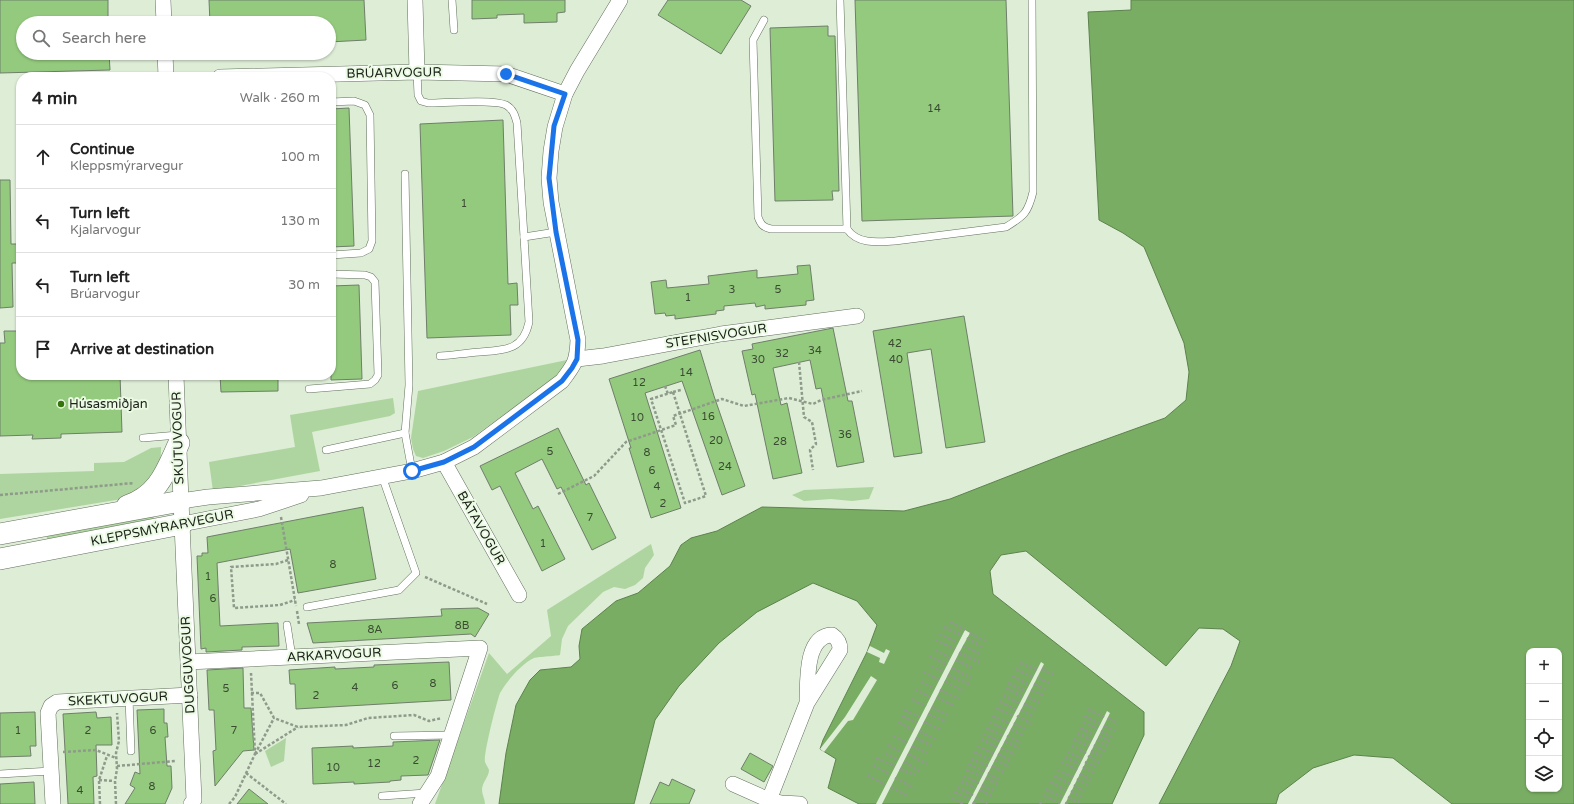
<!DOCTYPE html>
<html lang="en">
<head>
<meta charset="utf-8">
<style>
	:root { --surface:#fff; --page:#f6f6f6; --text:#222; --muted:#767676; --line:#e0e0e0 }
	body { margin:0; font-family:"Varela Round",sans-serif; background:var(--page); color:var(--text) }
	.controls { position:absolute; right:12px; bottom:12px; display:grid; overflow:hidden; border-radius:8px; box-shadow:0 1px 3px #0004 }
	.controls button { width:36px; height:36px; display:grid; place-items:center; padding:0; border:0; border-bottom:1px solid var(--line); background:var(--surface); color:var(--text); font:20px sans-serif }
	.stop { position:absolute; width:12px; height:12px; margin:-9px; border:3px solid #1a73e8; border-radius:50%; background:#fff }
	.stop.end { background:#1a73e8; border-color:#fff; box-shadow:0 1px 4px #0008 }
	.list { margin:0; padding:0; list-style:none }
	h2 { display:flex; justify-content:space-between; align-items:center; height:52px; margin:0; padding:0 16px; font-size:17px }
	h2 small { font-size:13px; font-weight:400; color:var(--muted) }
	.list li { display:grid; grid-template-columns:26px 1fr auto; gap:12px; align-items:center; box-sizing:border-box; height:64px; padding:0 16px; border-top:1px solid var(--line) }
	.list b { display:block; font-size:15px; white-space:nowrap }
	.list p { margin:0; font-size:13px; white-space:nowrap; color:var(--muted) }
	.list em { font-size:13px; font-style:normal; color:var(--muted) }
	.icon { flex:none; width:22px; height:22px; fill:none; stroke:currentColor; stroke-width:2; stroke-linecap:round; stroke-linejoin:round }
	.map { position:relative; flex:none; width:1574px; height:804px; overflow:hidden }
	.search { position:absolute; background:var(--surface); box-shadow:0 1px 3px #0004; left:16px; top:16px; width:320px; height:44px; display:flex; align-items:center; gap:10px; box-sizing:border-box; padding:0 14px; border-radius:22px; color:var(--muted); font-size:15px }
	.panel { position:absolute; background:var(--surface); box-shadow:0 1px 3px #0004; left:16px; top:72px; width:320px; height:308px; border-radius:16px }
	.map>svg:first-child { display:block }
</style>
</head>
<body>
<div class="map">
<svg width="1574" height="804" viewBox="0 0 1574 804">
	<rect width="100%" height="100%" fill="#ddedd6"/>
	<!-- green -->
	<g fill="#aed59f">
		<path d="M567,360L560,374L473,437L444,451L423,458L416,456L413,449L411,438L418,391Z"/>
		<path d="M393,398L395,413L390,416L312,432L320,471L213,491L209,462L295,447L290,415Z"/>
		<path d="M161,447C161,455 161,464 157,470C151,481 133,493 122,499L0,519V474L94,471V463L124,462L151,448Z"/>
		<path d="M874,487L869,499L852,501L831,499L804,501L792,495L804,490Z"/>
		<path d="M153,510L154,520L47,539V536Z"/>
		<path d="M651,544L654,555L645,568L643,578L635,585L625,589L614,587L603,592L568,626L562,639L560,655C555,656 536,657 534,658C521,664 507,681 500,693C497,701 483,755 485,762C486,765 488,767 489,770C489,777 482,782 482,790C482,795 485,799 485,804H435L489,653L507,674L551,636L547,610Z"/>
		<path d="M286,738L284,761L271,767L265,751Z"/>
	</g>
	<!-- water -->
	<path fill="#79ad63" stroke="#5d834d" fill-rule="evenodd" d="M1131,0H1574V804H1452L1393,758L1354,755L1313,768L1279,794L1276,804H1159L1231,666L1240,641L1223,629L1199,628L1166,666L1026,551L1001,555L990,571L993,594L1144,712V735L1112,804H859L828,788L836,759L820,749L823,740L867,652L877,625L857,601L813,583L757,612L719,643L679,686L655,720L634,804H499L506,753L516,705L530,680L540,670L571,667L580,659L579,646L582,629L616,601L638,593L670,566L681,545L691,538L717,531L762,507L904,511L950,499L1068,453L1165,418L1186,400L1189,372L1184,343L1144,247L1123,233L1099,220L1088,12L1131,10ZM1529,651H1559V789H1529Z"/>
	<!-- pier -->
	<g fill="#ddedd6">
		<path d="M965,630L970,633L959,653L882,804H876Z"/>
		<path d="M870,646L884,653L886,649L890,651L884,664L879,662L880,658L867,652Z"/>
		<path d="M1041,662L1044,664L1024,704L972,804H968Z"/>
		<path d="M871,676L877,680L853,720L848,721L824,752L820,749L845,717Z"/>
		<path d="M1107,711L1110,713L1065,804H1060Z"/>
	</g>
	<!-- building -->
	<g fill="#94ca7e" stroke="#6f7e6a">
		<path d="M0,0H108V23H23V53H109L110,70L0,73Z"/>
		<path d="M209,0H364L366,40L329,42V23H210Z"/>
		<path d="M472,0H565V12L557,13V22L524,23V14L497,15V18L472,19Z"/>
		<path d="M668,0H741L751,6L721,54L658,15Z"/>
		<path d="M855,0H1006L1013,216L862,221Z"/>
		<path d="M828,26V36H835L839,191H832L833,200L775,201L770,28Z"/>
		<path d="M349,108L354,246L331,247V109Z"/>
		<path d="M503,120L508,284L517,283L518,305H510L511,335L427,338L420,124Z"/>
		<path d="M0,180H10L11,244H18V263H12L13,307L0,308Z"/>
		<path d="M810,265L814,300L806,301V305L765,309V305L756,307L755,303L745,304L724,306V310L716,311V314L675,319V315L666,316L665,313L655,314L651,282L666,280L667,288L709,284L708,276L757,270V278L798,274L797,266Z"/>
		<path d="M359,285L362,379L331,380V286Z"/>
		<path d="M964,316L985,442L946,448L931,349L907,353L922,453L894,457L873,331Z"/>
		<path d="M833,328L848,401H852L864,462L837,467L821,388L816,389L810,360L773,368L781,405L787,403L802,473L773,479L755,394L752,395L742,351L753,349L752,344Z"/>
		<path d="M4,331H21V375H120L122,432L61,434V438L32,439L33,435L0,436V343H5Z"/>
		<path d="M700,350L714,396L745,486L722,495L682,381L645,393L681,508L651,518L629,448H631L609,379Z"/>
		<path d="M220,375H278V391L221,392Z"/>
		<path d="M558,428L586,485L589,483L616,538L592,550L561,487L557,489L542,459L515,473L533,509L538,506L565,559L542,571L500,486L492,490L480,466Z"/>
		<path d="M363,507L376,579L298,593L290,549L217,563L220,626L278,623L279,646L242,647V650L206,652V648L201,649L197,556H202V553H208L207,537Z"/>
		<path d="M478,608L489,614L475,637L471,634L313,643L307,623L442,616L441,609Z"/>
		<path d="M449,662L451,700L296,709L295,684H290L289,670L335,667V669L374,667V665Z"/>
		<path d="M243,668L244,708H251L254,750L243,751L215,786L213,751L216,750L214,710H209L207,670Z"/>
		<path d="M164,709V723H167L168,737H165L167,766H171L172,788L165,804H125L135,788L130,785L135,772L140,774L137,710Z"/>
		<path d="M35,712L36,746H30L31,756L0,757V713Z"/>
		<path d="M96,712L97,718L111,717L112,745H96L97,776L93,777L94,804H68L63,714Z"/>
		<path d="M440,740L428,775L401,776V780L390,781V782L354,784V782L313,784L312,748L353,746V748L393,746V742Z"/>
		<path d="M750,753L773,766L764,782L741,769Z"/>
		<path d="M672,779L695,790L689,804H650L660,782L669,786Z"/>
		<path d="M34,782L35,804H0V784Z"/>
		<path d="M249,789L268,804H237Z"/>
	</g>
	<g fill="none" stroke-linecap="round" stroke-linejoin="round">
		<!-- lane casing -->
		<g stroke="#62705c" stroke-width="8">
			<g id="lane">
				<path d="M452,0L454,30"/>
				<path d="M764,20L753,40L758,217C761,225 763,227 771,229H847L840,0"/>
				<path d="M417,72L418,95L421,101L428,103C445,103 492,99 506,105C513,109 515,115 517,123L524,237"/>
				<path d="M331,102L354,101L365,105L370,115L372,241L369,249L361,253L331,255"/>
				<path d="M405,174L409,385L405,433L412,471"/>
				<path d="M847,229C858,245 879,242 895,241L1006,227C1024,216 1028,213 1033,192L1032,0"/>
				<path d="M440,356C453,355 466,353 480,352C504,350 523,351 529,322L524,237L556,232"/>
				<path d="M309,389L370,384L375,380L378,375L375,282L371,277L365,275L331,274"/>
				<path d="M143,438L178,435"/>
				<path d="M326,450L405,433"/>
				<path d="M307,607L399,590L416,573L382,476"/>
				<path d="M287,625L292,657"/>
				<path d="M129,698L131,751"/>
				<path d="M394,736L452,735"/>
				<path d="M0,774L51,771"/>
				<path d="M382,796L426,793"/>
			</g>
		</g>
		<!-- street casing -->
		<g stroke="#62705c" stroke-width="16">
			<g id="street">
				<path d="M163,0L164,23"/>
				<path d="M415,0L417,72"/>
				<path d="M165,53L166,77"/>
				<path d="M220,77L417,72L506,74L565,94"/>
				<path d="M577,359L603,356L721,334L857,316"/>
				<path d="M176,375L181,501L194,800L191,804"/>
				<path d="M444,462L519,595"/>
				<path d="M181,501L208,497L321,488L412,471L444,462L474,447L562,381C575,364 577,361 578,340L551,202L549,178L551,151L555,127L565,94L577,71L620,0"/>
				<path d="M182,524L259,509L301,495"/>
				<path d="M188,662L480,648L438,776L420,804"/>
				<path d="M733,784L769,800L781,803L800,804"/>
				<path d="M769,800L807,703L840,650C840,643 838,639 832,635C804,636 808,684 807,703"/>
				<path d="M53,804L48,713L51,706L57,702L190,695"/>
			</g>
		</g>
		<!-- secondary casing -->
		<g stroke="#62705c" stroke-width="22">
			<g id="secondary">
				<path d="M127,506C159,495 166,471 179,443"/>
				<path d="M0,534L181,501"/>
				<path d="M0,559L182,524"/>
			</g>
		</g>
		<!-- path -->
		<g stroke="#8f9b8a" stroke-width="2.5" stroke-dasharray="3 2" stroke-linecap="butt">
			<path d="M799,362L804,417L812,422L816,444L810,450L813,470"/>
			<path d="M665,386L668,394"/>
			<path d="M673,392L706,496L685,503L651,399Z"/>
			<path d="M673,392L681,390"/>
			<path d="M558,494L594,476L626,442L676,425L673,416L722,399L744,406L789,398L813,404L821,400L862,391"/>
			<path d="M0,495L134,483"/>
			<path d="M281,517L296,606"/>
			<path d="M288,560L276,564L231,567L234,608L280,605L295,600"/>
			<path d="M425,577L487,604"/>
			<path d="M297,611L299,624"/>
			<path d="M950,622L965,630"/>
			<path d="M944,627L962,635"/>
			<path d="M970,633L986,641"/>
			<path d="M939,634L958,643"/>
			<path d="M967,638L982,647"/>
			<path d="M935,640L955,649"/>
			<path d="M963,646L980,654"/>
			<path d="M935,650L950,658"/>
			<path d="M959,653L980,662"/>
			<path d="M929,656L947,665"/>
			<path d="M956,660L974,669"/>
			<path d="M1020,663L1037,670"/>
			<path d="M931,666L943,672"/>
			<path d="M952,668L971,678"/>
			<path d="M1016,669L1033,677"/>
			<path d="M1042,669L1055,675"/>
			<path d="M923,672L939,680"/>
			<path d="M948,675L969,684"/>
			<path d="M1012,676L1029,685"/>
			<path d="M1038,677L1051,684"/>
			<path d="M921,681L934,689"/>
			<path d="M945,681L964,692"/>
			<path d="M1008,683L1026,691"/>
			<path d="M1034,684L1047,690"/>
			<path d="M1006,688L1023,697"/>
			<path d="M915,689L930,697"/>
			<path d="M940,690L959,699"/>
			<path d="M1031,690L1044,696"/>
			<path d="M251,693H260L274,718L298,727L346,725L368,718L414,715L429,721L442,718"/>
			<path d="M1003,695L1020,703"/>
			<path d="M937,697L954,706"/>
			<path d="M1028,697L1041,703"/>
			<path d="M912,699L926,706"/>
			<path d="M1000,701L1016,710"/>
			<path d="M1024,704L1037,710"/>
			<path d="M932,707L948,715"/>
			<path d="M996,708L1013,716"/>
			<path d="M1088,709L1104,717"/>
			<path d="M904,710L920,717"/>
			<path d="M1021,710L1034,717"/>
			<path d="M928,714L945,721"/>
			<path d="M902,716L917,723"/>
			<path d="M992,716L1010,723"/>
			<path d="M1017,716L1032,724"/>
			<path d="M1084,716L1100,724"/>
			<path d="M1108,718L1118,724"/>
			<path d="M898,722L913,730"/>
			<path d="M924,722L941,730"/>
			<path d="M989,722L1006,729"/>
			<path d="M1083,722L1097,729"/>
			<path d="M1014,723L1028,730"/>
			<path d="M1104,726L1116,731"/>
			<path d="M986,728L1003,736"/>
			<path d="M1080,728L1094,735"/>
			<path d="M1011,729L1024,736"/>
			<path d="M920,731L935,739"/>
			<path d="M1101,731L1112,737"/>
			<path d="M1077,733L1092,740"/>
			<path d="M983,734L1000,741"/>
			<path d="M893,736L907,743"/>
			<path d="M1007,736L1021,743"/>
			<path d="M1099,736L1110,741"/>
			<path d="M916,738L932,746"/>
			<path d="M981,739L997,747"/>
			<path d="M1074,739L1089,746"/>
			<path d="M1097,740L1108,746"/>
			<path d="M1005,741L1019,748"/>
			<path d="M888,745L902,752"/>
			<path d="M1071,745L1086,753"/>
			<path d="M1094,745L1105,751"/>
			<path d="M912,746L927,753"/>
			<path d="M977,746L994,754"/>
			<path d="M1001,748L1015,755"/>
			<path d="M1067,751L1082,759"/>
			<path d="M1091,751L1102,756"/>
			<path d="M63,752L96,750L116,758"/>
			<path d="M974,752L991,760"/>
			<path d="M885,753L898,760"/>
			<path d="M255,754L298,727"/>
			<path d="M255,754L274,718"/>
			<path d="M908,754L927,764"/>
			<path d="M998,754L1011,761"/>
			<path d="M1088,756L1100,763"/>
			<path d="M1065,757L1080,764"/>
			<path d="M876,758L895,766"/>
			<path d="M971,759L988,766"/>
			<path d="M995,760L1009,767"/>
			<path d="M904,762L920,771"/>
			<path d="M1061,762L1077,770"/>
			<path d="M1085,762L1096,767"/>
			<path d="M968,764L985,771"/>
			<path d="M873,765L890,775"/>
			<path d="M117,766L175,761"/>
			<path d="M992,766L1005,773"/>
			<path d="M1083,767L1094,773"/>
			<path d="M900,769L915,775"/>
			<path d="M966,770L982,776"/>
			<path d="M1057,770L1073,777"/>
			<path d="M246,773L286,804"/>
			<path d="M988,773L1001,780"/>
			<path d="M1080,774L1091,780"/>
			<path d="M867,775L885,785"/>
			<path d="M963,776L979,783"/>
			<path d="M1054,776L1070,784"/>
			<path d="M895,778L914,788"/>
			<path d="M986,778L999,785"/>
			<path d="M1077,779L1088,785"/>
			<path d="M99,780L114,781"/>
			<path d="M961,781L976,788"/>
			<path d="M1050,782L1067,791"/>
			<path d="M982,785L995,791"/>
			<path d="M1074,785L1084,791"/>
			<path d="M891,787L907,796"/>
			<path d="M957,787L973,795"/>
			<path d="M1046,789L1063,797"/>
			<path d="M980,790L992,796"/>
			<path d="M1071,791L1082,797"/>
			<path d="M954,792L970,799"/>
			<path d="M1044,795L1060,803"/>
			<path d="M976,797L988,803"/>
			<path d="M1068,797L1079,802"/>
			<path d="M951,798L964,804"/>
			<path d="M973,802L976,804"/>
			<path d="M1039,802L1044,804"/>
			<path d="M1065,803L1068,804"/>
			<path d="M100,804L99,780L107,756"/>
			<path d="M116,804L115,781L117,769L116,753L119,741L117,713"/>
			<path d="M229,804L235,797L255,754L251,673"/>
		</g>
		<!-- lane -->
		<use href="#lane" stroke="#fff" stroke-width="7"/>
		<!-- street -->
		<use href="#street" stroke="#fff" stroke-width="15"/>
		<!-- secondary -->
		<use href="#secondary" stroke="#fff" stroke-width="21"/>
	</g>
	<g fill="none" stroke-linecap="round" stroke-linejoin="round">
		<!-- route -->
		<path stroke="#1a73e8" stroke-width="5" d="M412,471L444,462L474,447L562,381L572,368L577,359L578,340L556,232L549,178L554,126L565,94L506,74"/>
	</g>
	<!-- markers -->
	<circle fill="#35730c" stroke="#eafae3" stroke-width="1.5" cx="61" cy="404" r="4"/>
	<g text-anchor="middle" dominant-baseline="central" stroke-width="4" stroke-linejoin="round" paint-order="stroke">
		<!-- number labels -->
		<g font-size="11" fill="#3a4b32">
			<text x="934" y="108">14</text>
			<text x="464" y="203">1</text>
			<text x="732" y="289">3</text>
			<text x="778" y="289">5</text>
			<text x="688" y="297">1</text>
			<text x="895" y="343">42</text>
			<text x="815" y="350">34</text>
			<text x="782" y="353">32</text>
			<text x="758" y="359">30</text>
			<text x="896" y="359">40</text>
			<text x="686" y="372">14</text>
			<text x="639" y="382">12</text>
			<text x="708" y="416">16</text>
			<text x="637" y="417">10</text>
			<text x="845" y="434">36</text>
			<text x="716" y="440">20</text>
			<text x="780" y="441">28</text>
			<text x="550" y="451">5</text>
			<text x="647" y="452">8</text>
			<text x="725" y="466">24</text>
			<text x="652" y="470">6</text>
			<text x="657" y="486">4</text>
			<text x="663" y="503">2</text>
			<text x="590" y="517">7</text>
			<text x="543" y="543">1</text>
			<text x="333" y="564">8</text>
			<text x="208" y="576">1</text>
			<text x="213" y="598">6</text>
			<text x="462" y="625">8B</text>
			<text x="375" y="629">8A</text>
			<text x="433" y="683">8</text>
			<text x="395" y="685">6</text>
			<text x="355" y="687">4</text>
			<text x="226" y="688">5</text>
			<text x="316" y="695">2</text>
			<text x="18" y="730">1</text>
			<text x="88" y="730">2</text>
			<text x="153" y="730">6</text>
			<text x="234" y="730">7</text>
			<text x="416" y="760">2</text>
			<text x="374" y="763">12</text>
			<text x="333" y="767">10</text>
			<text x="152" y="786">8</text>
			<text x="80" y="790">4</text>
		</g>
		<!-- street labels -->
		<g font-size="13" fill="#1c2119" stroke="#eafae3">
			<text transform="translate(394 73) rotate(-1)">BRÚARVOGUR</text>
			<text transform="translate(716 336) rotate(-9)">STEFNISVOGUR</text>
			<text transform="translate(178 438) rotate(-92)">SKÚTUVOGUR</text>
			<text transform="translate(162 528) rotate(-11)">KLEPPSMÝRARVEGUR</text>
			<text transform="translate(481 528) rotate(60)">BÁTAVOGUR</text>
			<text transform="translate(334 655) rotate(-3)">ARKARVOGUR</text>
			<text transform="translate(188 665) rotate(-93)">DUGGUVOGUR</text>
			<text transform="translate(118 699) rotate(-3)">SKEKTUVOGUR</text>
		</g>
		<!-- poi labels -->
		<g font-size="13" fill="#1c2119" stroke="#eafae3" text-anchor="start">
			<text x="69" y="404">Húsasmiðjan</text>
		</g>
	</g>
</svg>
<div class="controls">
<button>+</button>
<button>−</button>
<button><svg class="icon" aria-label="locate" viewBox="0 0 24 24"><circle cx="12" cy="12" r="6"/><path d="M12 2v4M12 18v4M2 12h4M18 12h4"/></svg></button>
<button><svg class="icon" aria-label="layers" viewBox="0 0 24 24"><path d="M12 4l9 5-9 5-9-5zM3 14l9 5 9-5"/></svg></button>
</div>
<div class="stop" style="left:412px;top:471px"></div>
<div class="stop end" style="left:506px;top:74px"></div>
<div class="search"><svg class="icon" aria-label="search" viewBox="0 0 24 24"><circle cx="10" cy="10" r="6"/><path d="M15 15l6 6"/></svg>Search here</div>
<section class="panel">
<h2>4 min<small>Walk · 260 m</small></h2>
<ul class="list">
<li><svg class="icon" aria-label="ahead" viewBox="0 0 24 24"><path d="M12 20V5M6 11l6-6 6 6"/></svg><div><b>Continue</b><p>Kleppsmýrarvegur</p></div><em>100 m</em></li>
<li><svg class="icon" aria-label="left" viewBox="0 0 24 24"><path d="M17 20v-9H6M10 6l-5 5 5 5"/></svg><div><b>Turn left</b><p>Kjalarvogur</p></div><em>130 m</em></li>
<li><svg class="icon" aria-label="left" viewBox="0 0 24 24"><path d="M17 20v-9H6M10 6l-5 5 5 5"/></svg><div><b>Turn left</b><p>Brúarvogur</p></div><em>30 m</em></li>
<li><svg class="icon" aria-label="arrive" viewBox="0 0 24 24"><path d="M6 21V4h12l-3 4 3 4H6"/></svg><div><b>Arrive at destination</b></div></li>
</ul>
</section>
</div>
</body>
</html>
